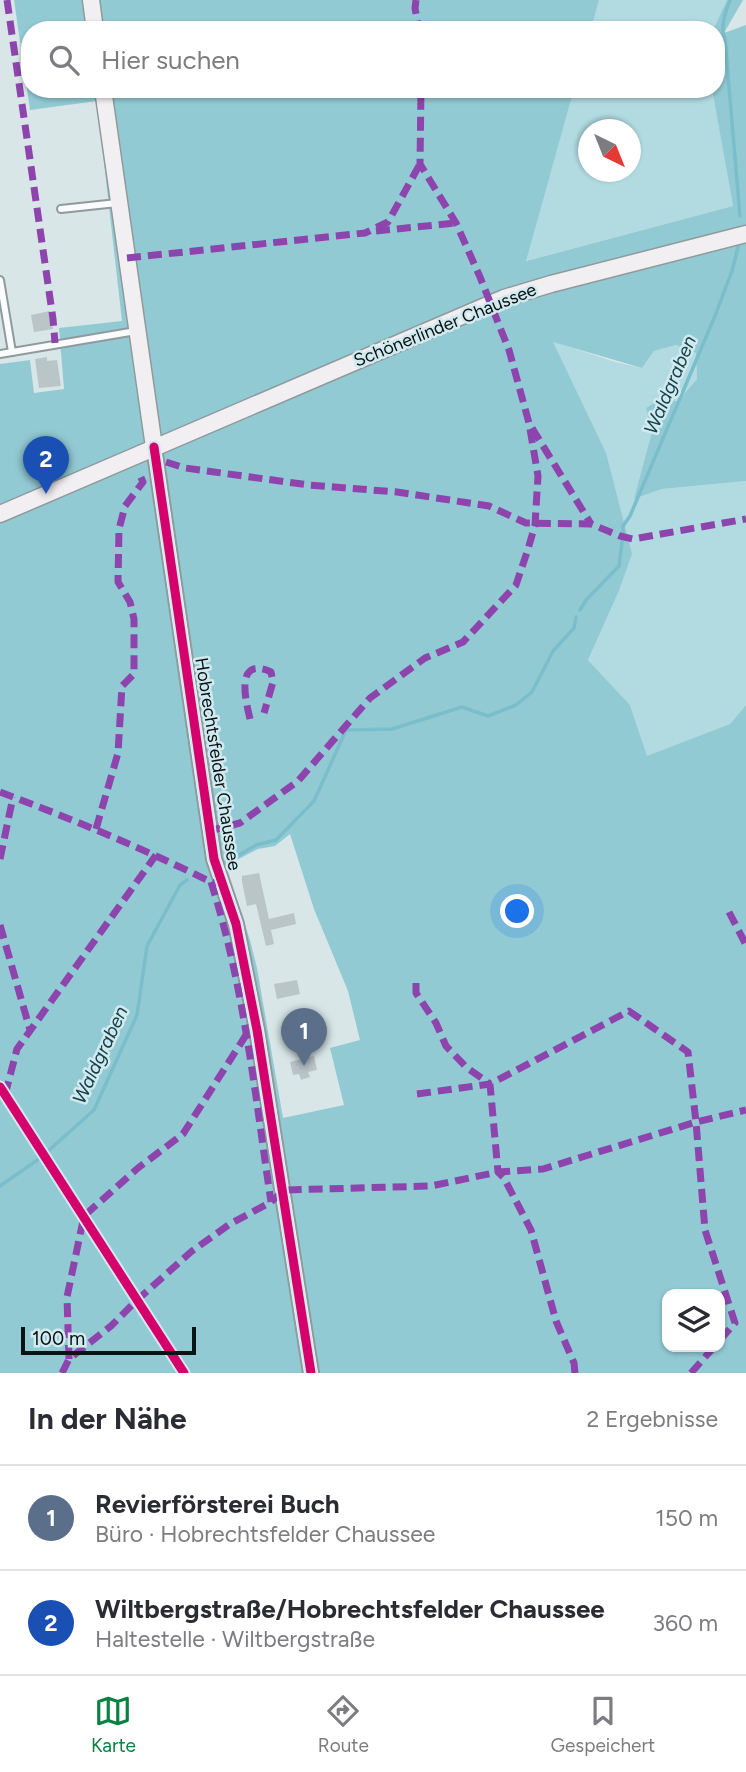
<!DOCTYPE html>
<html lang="de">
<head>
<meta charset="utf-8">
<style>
	:root { --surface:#fff; --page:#f2f2f3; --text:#2b2b33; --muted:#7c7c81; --line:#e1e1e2; --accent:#0b8043 }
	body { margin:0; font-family:Figtree,sans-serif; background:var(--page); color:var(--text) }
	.controls { position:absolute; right:21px; bottom:21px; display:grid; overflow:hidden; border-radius:14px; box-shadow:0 2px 5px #0004 }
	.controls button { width:63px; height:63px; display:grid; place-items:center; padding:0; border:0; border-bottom:2px solid var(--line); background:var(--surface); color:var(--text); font:35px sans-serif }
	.compass { position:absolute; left:578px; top:119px; width:63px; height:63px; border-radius:50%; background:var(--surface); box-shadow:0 2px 5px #0004; rotate:137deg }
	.scale { position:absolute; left:21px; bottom:18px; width:175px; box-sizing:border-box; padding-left:7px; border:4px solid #091214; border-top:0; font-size:19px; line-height:24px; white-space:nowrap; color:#091214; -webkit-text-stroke:5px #d1eaef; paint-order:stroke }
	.you { position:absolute; left:518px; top:912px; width:24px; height:24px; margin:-18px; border:5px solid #fff; border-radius:50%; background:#1a73e8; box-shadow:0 0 0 10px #1a73e833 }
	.badge { display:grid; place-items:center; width:46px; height:46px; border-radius:50%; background:var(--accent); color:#fff; font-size:23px; font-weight:700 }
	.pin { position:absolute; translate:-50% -58px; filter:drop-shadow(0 2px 4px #0008) }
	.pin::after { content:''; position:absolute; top:37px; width:24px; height:21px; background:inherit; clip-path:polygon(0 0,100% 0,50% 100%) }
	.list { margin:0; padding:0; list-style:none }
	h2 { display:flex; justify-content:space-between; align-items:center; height:91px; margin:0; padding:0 28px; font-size:30px }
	h2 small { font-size:23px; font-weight:400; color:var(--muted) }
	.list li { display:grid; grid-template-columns:46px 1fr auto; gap:21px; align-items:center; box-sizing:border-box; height:105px; padding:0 28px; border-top:2px solid var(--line) }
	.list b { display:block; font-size:26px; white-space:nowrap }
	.list p { margin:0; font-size:23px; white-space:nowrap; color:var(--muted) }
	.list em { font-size:23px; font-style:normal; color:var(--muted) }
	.icon { flex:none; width:38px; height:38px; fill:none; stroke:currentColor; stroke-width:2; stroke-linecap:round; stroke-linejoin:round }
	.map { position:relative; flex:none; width:746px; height:1373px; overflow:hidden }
	.search { position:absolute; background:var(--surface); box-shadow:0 2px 5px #0004; left:21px; right:21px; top:21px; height:77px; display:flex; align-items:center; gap:18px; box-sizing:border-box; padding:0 24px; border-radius:28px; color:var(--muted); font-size:26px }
	.sheet { height:301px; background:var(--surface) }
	nav { display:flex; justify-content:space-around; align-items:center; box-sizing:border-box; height:98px; border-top:2px solid var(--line); background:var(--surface); font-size:19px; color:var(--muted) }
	nav a { display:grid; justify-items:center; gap:4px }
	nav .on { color:var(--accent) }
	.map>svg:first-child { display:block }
</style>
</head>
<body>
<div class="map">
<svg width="746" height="1373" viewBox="0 0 746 1373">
	<rect width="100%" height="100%" fill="#d8e6e8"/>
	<!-- green -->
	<g fill="#b1dae1" fill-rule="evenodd">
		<path d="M599,0H727L713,30H591Z"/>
		<path d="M574,89H712L733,206L525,261ZM588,130H630V172H588Z"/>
		<path d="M552,341L615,362L642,368L654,351L676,345L696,353L697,379L678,401H657L646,408L652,432L635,499L662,489L746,481V705L730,724L647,757L630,705L588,660L618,593Z"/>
	</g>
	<!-- forest -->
	<path fill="#92cad4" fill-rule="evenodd" d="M14,0H599L591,30H30V89H574L526,261L733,206L712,89H716V30H713L727,0H743L724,33L746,25V481L662,489L634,499L652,432L646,408L657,401H678L697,379L696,353L676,345L654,351L642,368L553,342L606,453L632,554L618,593L588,660L630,705L647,756L730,724L746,705V1373H0V364L30,360L34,393L64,389L59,328L122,321L97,101L30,110ZM290,834L314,909L348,991L360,1040L330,1048L344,1105L283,1118L257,968L250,940L225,866L258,849L275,846ZM667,1294H720V1347H667Z"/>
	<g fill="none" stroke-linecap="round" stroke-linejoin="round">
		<!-- stream -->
		<g stroke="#7abecb" stroke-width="3.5">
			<path d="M730,0C725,13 720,26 725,40L740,216"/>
			<path d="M623,533V526L630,516L715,316L732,271L738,247"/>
			<path d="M580,610L586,600L619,566L622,542"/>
			<path d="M236,857L256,845L276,840L314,801L346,730L392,729L462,707L488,716L516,705L532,692L553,651L574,628L576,617"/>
			<path d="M47,1152L94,1110L137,1015L147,946L180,885L187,880"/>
			<path d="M0,1186L39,1159"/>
		</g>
	</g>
	<!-- building -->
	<g fill="#bac5c7">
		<path d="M50,311L53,329L34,332L31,315Z"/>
		<path d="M47,357V361L57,360L61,386L39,388L35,359Z"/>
		<path d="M259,873L269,919L294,913L296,924L271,930L274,944L266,946L256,904L247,906L242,882V876Z"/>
		<path d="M297,980L300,994L277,999L274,984Z"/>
		<path d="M314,1056L317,1070L308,1072L310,1077L301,1080L299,1074L293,1075L290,1062Z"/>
	</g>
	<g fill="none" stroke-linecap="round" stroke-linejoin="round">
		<!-- service casing -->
		<g stroke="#8f9a9c" stroke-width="10">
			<g id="service">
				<path d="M61,209L117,203"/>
				<path d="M0,280L12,352"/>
				<path d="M0,354L136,331"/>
			</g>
		</g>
		<!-- tertiary casing -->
		<g stroke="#8f9a9c" stroke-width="18">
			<path id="tertiary" d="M154,447L214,859L236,924L257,1030L311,1373"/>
		</g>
		<!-- secondary casing -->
		<g stroke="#8f9a9c" stroke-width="19">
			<g id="secondary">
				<path d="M91,0L95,30"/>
				<path d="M103,89L154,447"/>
				<path d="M0,514L504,298L551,284L746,234"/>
			</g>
		</g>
		<!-- service -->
		<use href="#service" stroke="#f9fbfc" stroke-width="6"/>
		<!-- tertiary -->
		<use href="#tertiary" stroke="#f9fbfc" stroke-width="14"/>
		<!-- secondary -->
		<use href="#secondary" stroke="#f2eff2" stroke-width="16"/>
		<!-- quiet -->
		<g stroke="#8e44ad" stroke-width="7" stroke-dasharray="14 7" stroke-linecap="butt">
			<path d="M7,0L53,319L55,343"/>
			<path d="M416,0L415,8L419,30"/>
			<path d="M376,231L456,223"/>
			<path d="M127,258L365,233L388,222L420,164"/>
			<path d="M532,428L591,524"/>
			<path d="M166,462L185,468L309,485L397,492L489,506L526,523L591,524L620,536L633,539L746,519"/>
			<path d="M250,719C246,702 234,655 271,672L273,682L264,713"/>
			<path d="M0,792C72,819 142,848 211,882L218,883"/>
			<path d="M96,829L118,753L122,686L134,674V619L130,602L118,582L119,529L125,506L143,482L139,473"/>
			<path d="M209,831L240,823L298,781L370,698L425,658L463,642L516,585L528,549L535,525L538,476L529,423L509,350L480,277L456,223L420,164L421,89"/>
			<path d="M0,859L13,797"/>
			<path d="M211,882C244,985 255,1095 271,1202"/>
			<path d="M729,912L746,945"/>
			<path d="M0,925L30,1030"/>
			<path d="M416,983V993L436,1023L446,1046L466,1067L490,1084"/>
			<path d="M417,1094L490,1084"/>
			<path d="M5,1095L17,1049L156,855"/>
			<path d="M69,1359L67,1297L84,1216L138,1168L183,1134L246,1035L257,1030"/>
			<path d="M62,1373L69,1359L111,1326L136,1301L192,1251L230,1224L271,1202L284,1190L431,1186L498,1172L543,1169L696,1122L746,1110"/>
			<path d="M575,1373L574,1363L556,1321L531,1230L504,1178L498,1172L490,1084L629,1011L688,1052L696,1122L705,1230L735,1323L720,1340"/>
			<path d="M691,1373L714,1347"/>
		</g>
		<!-- cycleway casing -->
		<g stroke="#d1eaef" stroke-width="13">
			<g id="cycleway">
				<path d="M154,447L214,859L236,924L257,1030L311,1373"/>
				<path d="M0,1087L184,1373"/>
			</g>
		</g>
		<!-- cycleway -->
		<use href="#cycleway" stroke="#d6006c" stroke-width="9"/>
	</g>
	<g text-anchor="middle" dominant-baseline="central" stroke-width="5" stroke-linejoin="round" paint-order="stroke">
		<!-- street labels -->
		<g font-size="18" fill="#091214" stroke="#d1eaef">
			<text transform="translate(445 325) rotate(-22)">Schönerlinder Chaussee</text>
			<text transform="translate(218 764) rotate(81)">Hobrechtsfelder Chaussee</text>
		</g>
		<!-- water labels -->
		<g font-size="19" font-style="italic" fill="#174149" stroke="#d1eaef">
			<text transform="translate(670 385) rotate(-67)">Waldgraben</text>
			<text transform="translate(100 1055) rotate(-65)">Waldgraben</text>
		</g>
	</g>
</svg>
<div class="controls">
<button><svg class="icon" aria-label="layers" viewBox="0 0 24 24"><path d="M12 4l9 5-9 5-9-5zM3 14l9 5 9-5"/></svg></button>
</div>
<svg class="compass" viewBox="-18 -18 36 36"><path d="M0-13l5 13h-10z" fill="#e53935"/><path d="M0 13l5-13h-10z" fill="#7c7c81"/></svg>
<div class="scale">100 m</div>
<div class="you"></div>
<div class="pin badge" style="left:304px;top:1066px;background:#5c6f8a">1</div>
<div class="pin badge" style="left:46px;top:494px;background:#1a4fb4">2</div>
<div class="search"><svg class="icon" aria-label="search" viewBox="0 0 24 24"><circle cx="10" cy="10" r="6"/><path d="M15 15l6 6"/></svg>Hier suchen</div>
</div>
<section class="sheet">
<h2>In der Nähe<small>2 Ergebnisse</small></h2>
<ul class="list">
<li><span class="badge" style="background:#5c6f8a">1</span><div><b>Revierförsterei Buch</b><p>Büro · Hobrechtsfelder Chaussee</p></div><em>150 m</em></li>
<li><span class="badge" style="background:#1a4fb4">2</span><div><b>Wiltbergstraße/Hobrechtsfelder Chaussee</b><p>Haltestelle · Wiltbergstraße</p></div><em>360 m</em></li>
</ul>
</section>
<nav>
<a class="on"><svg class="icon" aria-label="map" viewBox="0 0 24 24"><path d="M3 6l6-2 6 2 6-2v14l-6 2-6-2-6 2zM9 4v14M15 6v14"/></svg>Karte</a>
<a><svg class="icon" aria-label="directions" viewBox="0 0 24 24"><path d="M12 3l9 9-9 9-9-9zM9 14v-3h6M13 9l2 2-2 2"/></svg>Route</a>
<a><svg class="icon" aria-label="saved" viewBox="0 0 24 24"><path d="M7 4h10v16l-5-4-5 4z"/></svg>Gespeichert</a>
</nav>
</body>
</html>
